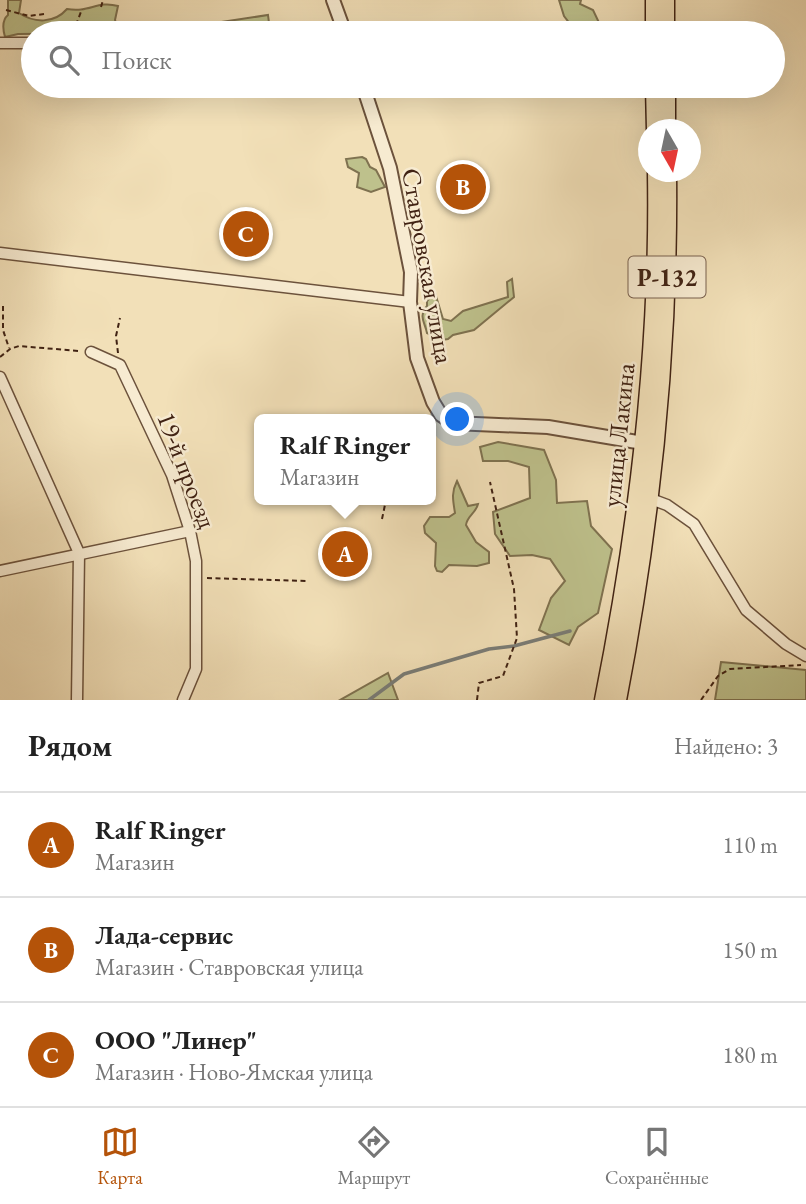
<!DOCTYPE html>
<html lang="ru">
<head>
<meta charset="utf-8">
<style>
	:root { --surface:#fff; --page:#f6f6f6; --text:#222; --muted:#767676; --line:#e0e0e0; --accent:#b45309 }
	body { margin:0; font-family:"EB Garamond",serif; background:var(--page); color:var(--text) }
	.compass { position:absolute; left:638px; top:119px; width:63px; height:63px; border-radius:50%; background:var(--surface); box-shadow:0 7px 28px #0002; rotate:171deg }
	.you { position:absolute; left:458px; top:420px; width:24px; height:24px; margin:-18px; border:5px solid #fff; border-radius:50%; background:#1a73e8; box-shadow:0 0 0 10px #1a73e833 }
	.badge { display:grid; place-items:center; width:46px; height:46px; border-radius:50%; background:var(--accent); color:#fff; font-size:23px; font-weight:700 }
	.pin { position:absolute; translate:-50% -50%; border:4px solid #fff; box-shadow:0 2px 7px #0006 }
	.popup { position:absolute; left:254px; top:414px; width:182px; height:91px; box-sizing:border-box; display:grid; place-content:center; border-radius:10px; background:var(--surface); filter:drop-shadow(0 2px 5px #0005); font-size:23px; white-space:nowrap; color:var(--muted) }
	.popup b { font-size:26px; color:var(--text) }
	.popup::after { content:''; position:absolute; left:50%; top:100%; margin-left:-14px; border:14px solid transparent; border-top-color:var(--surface) }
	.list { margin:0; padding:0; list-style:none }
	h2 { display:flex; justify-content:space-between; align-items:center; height:91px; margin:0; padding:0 28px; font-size:30px }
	h2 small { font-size:23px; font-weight:400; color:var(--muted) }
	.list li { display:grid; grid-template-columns:46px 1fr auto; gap:21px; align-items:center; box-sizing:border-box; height:105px; padding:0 28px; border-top:2px solid var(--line) }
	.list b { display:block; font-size:26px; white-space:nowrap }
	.list p { margin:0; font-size:23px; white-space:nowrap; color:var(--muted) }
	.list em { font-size:23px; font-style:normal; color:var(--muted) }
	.icon { flex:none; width:38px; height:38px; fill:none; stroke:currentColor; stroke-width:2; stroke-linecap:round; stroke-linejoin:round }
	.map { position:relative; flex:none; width:806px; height:700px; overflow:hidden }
	.search { position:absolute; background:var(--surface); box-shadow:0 7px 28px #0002; left:21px; right:21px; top:21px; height:77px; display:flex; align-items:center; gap:18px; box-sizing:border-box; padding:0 24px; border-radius:38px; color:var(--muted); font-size:26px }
	.sheet { height:406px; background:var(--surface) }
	nav { display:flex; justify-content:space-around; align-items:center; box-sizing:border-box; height:98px; border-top:2px solid var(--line); background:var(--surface); font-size:19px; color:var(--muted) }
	nav a { display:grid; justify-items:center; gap:4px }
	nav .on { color:var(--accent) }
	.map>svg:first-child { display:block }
</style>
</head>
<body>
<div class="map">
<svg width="806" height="700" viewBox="0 0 806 700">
	<rect width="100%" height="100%" fill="#f2e0b8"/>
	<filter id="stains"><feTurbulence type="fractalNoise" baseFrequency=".00286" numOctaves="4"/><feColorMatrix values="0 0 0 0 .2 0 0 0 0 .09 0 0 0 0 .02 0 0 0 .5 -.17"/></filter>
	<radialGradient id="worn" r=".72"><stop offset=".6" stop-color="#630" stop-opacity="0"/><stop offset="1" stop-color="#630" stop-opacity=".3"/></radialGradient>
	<!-- green -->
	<g fill="#bec18c" stroke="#7f7250" stroke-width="2">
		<path d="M8,0H21L19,13C34,23 54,24 67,9C90,13 97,0 118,6L115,20L120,33L18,34L5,37C3,30 2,20 8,15Z"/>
		<path d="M559,0H581L580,4L593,10L602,29L612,33H577L564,16Z"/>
		<path d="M268,15L270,31H209L202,25Z"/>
		<path d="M362,157L366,159L370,167L376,170L385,187L371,192L357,187L359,173L348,167L346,159Z"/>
		<path d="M512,279L514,297L474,330L453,335L448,339L442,340L427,333C425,322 418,317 427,306V301L435,293L443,319L451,321L463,311L508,297L507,282Z"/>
		<path d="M498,442L544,450L556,480L557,503L587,501L591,526L612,549L598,613L578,627L569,645L539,630L551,598L565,581L550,559L532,555L510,556L495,534L493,512L530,498L529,467L508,461H483L480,447Z"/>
		<path d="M457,481L468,506L478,504C476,513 467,516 466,525L476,542L489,552V563L477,566L449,565L442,572L437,571L435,566L436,543L425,533L424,526L430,517H449L455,513C453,500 451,493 457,481Z"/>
		<path d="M721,662L806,670V700H715Z"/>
		<path d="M388,673L398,700H340Z"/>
	</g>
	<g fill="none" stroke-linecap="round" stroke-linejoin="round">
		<!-- stream -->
		<path stroke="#7a7d77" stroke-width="3.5" d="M369,700L404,674L489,649L514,646L570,631"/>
		<!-- minor casing -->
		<g stroke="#6c523c" stroke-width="13">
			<g id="minor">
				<path d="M255,33H274"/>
				<path d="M299,33L312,32"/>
				<path d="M0,43H33"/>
				<path d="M0,253L410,302"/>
				<path d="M91,352L120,365L172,475L190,531L196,561V669L183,700"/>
				<path d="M0,377L79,553L77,700"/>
				<path d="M651,499L667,505L694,524L746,610L786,644L806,656"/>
				<path d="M0,571L190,531"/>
			</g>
		</g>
		<!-- tertiary casing -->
		<g stroke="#6c523c" stroke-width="16">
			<g id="tertiary">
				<path d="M333,0L345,33"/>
				<path d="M363,86L390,168L411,272L410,302L417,358L433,402L441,415L453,423L548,427L643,443"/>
			</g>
		</g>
		<!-- trunk casing -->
		<g stroke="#402213" stroke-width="19">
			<g id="trunk">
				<path d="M654,0V33"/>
				<path d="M666,0V33"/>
				<path d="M654,86L655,130"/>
				<path d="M667,86V130"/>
				<path d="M603,700C638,525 659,350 656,172"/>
				<path d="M618,700C652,524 670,351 668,172"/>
			</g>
		</g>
		<!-- path -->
		<g stroke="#402213" stroke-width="2" stroke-dasharray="5 3.5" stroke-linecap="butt">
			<path d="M101,7L103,0"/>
			<path d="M6,10L29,16L44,14"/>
			<path d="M73,33L82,9"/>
			<path d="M3,306V330L9,348"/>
			<path d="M118,353L116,336L120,318"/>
			<path d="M0,357L10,349L19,346L79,351"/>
			<path d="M382,519L386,500"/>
			<path d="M207,578L307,581"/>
			<path d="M477,700L479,683L503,676L517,638L514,589L490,482"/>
			<path d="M701,700L718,676L730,669L801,665"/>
		</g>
		<!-- minor -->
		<use href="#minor" stroke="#f7ebd1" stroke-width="10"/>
		<!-- tertiary -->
		<use href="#tertiary" stroke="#f7ebd1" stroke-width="12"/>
		<!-- trunk -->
		<use href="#trunk" stroke="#f2e0b8" stroke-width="16"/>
	</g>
	<g text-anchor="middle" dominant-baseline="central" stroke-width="5" stroke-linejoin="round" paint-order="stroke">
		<!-- shield labels -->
		<rect fill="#f7ebd1" stroke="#775e4c" stroke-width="2" x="628.5" y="256.5" width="77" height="41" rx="5"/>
		<g font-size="24" font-weight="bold" fill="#402213">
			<text x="667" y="277">Р-132</text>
		</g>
		<!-- street labels -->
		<g font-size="26" fill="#402213" stroke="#f7ebd1">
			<text transform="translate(428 266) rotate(80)">Ставровская улица</text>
			<text transform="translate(618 435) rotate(-84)">улица Лакина</text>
			<text transform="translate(187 470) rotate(69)">19-й проезд</text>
		</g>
	</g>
	<rect width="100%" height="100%" filter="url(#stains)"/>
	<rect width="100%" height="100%" fill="url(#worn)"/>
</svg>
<svg class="compass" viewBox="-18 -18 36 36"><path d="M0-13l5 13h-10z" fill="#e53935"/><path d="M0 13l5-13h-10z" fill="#767676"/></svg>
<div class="you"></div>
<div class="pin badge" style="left:345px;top:554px">A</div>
<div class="popup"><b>Ralf Ringer</b>Магазин</div>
<div class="pin badge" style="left:463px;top:187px">B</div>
<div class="pin badge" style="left:246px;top:234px">C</div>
<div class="search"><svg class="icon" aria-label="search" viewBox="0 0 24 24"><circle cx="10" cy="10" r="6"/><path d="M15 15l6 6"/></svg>Поиск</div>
</div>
<section class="sheet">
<h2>Рядом<small>Найдено: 3</small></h2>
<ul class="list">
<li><span class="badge">A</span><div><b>Ralf Ringer</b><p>Магазин</p></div><em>110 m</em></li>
<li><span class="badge">B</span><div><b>Лада-сервис</b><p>Магазин · Ставровская улица</p></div><em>150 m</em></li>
<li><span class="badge">C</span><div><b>ООО &quot;Линер&quot;</b><p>Магазин · Ново-Ямская улица</p></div><em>180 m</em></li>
</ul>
</section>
<nav>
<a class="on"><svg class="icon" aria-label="map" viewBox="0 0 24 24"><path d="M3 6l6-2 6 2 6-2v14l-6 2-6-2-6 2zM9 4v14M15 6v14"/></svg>Карта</a>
<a><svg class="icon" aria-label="directions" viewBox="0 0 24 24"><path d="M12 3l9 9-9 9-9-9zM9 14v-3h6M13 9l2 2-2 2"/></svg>Маршрут</a>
<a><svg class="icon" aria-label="saved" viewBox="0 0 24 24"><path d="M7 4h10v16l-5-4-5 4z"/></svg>Сохранённые</a>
</nav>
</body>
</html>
